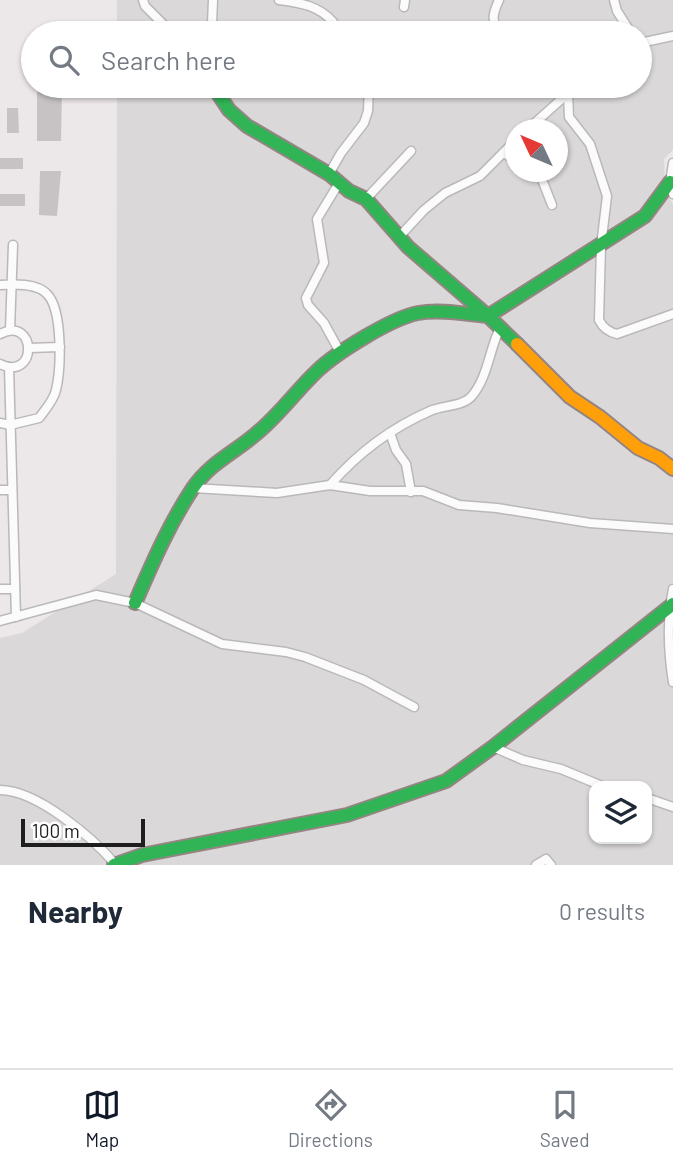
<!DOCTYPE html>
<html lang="en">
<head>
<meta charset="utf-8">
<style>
	:root { --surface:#fff; --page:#f6f6f7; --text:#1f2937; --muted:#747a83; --line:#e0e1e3; --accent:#111827 }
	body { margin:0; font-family:Barlow,sans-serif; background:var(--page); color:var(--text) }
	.controls { position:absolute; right:21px; bottom:21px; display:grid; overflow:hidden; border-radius:14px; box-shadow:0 2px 5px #0004 }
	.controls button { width:63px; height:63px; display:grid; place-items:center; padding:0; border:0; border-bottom:2px solid var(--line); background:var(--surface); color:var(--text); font:35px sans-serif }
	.compass { position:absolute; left:505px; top:119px; width:63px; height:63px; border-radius:50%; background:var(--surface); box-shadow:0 2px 5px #0004; rotate:314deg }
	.scale { position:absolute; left:21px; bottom:18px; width:124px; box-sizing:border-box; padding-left:7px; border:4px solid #1e1e1e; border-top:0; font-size:19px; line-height:24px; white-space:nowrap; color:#1e1e1e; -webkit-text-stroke:5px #fff; paint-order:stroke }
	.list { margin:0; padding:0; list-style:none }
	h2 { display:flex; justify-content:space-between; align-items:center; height:91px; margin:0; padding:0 28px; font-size:30px }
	h2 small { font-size:23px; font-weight:400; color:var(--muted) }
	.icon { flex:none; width:38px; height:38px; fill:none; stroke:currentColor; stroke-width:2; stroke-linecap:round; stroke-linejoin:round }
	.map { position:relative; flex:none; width:673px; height:865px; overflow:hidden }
	.search { position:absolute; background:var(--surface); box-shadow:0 2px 5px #0004; left:21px; right:21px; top:21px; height:77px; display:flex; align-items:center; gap:18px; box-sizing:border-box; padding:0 24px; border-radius:38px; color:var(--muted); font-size:26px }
	.sheet { height:203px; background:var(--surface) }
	nav { display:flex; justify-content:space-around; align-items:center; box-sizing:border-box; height:98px; border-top:2px solid var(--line); background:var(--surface); font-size:19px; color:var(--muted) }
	nav a { display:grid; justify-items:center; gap:4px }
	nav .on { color:var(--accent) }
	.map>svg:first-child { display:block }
</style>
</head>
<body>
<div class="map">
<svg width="673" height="865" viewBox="0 0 673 865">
	<rect width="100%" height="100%" fill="#ece7e9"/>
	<!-- residential -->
	<path fill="#dbd8da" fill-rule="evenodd" d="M117,0H673V150L664,159L665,191L673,204V865H0V638L22,633L116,574L117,86H640V33H117ZM516,130H558V172H516ZM594,786H647V839H594Z"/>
	<!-- building -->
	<g fill="#c7c3c5">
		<path d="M37,91H62L61,141H37Z"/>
		<path d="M7,108H18L19,133H7Z"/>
		<rect x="0" y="158" width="23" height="11"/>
		<path d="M40,171H61L57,216L39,215Z"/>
		<rect x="0" y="194" width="25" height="12"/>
	</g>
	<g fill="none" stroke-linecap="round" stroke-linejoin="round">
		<!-- street casing -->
		<g stroke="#bab8b9" stroke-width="11">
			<g id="street">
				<path d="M143,0L145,6L172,33"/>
				<path d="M279,0C300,3 318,5 333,22"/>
				<path d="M499,0C493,13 490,22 501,33"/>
				<path d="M614,0L617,11L631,33"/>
				<path d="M404,7L405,0"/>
				<path d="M198,33L212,24L213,0"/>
				<path d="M640,43L673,36"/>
				<path d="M568,93L569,117L590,144L607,196L601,246L599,320C603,328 608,332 617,334L673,314"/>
				<path d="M527,130L576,86"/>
				<path d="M503,153L516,140"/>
				<path d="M673,163L670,182L673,194"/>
				<path d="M535,172L541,177L552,205"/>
				<path d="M329,174L341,153L364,123L368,111L369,86"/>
				<path d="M339,183L317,219L324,263L306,298L308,305L324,323L341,354"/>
				<path d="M366,199L411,151"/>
				<path d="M399,237L424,210L445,193L480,176L503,153L516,160"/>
				<path d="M0,285C14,284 37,283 47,294C63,310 61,369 56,390C54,400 45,410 39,418L10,425L0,423"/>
				<path d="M10,330L13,245"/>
				<path d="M0,334C37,315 38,382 0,364"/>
				<path d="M29,348L60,347"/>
				<path d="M9,367L16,617"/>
				<path d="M390,433L396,450L406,464L411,492"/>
				<path d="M330,485C358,453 391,428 430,411C443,405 461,407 471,397C488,378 489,350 500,328"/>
				<path d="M193,488L277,493L330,485L370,491H423L459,505L497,508L590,523L673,529"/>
				<path d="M0,490H12"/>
				<path d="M0,589H15"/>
				<path d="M673,589C667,619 668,651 673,682"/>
				<path d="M0,621L96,595L135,603L222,644L286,652L305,657L364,680L414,707"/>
				<path d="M493,747L523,760L561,769L602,786"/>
				<path d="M0,790C37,790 93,838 116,865"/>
				<path d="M647,798L673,807"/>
				<path d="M536,865L546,859L551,865"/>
			</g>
		</g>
		<!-- fast casing -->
		<g stroke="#948582" stroke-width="16">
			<g id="fast">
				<path d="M213,86L229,110L247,126L329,174L349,191L366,199L408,247L488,316L645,216L670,182"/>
				<path d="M135,603C152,564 169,524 193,488C211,462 234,453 257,433C279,415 296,391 317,371C337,352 392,318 418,313C440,309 466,314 488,316L517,344"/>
				<path d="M114,865L142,855L347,815L446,781L493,747L673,604"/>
			</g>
		</g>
		<!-- slow casing -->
		<g stroke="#948582" stroke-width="16">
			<path id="slow" d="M517,344L570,397L600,417L638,448L659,458L673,469"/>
		</g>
		<!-- street -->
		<use href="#street" stroke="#fcfbfc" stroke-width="8"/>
		<!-- fast -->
		<use href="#fast" stroke="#30b455" stroke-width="12"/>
		<!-- slow -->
		<use href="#slow" stroke="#ff9f0a" stroke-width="12"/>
	</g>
</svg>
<div class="controls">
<button><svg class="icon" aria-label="layers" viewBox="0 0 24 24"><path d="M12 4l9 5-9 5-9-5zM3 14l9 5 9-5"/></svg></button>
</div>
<svg class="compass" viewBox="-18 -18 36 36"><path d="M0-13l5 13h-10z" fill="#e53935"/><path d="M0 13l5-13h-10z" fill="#747a83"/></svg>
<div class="scale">100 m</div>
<div class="search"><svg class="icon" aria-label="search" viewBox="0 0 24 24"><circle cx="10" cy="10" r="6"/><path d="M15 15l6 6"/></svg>Search here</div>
</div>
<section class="sheet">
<h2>Nearby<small>0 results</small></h2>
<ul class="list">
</ul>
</section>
<nav>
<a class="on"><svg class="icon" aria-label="map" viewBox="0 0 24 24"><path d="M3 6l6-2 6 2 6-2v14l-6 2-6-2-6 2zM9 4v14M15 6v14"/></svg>Map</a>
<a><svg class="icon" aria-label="directions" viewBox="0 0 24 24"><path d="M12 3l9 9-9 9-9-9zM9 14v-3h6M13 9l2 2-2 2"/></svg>Directions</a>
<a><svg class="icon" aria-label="saved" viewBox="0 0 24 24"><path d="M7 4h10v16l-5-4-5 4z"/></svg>Saved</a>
</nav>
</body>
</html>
